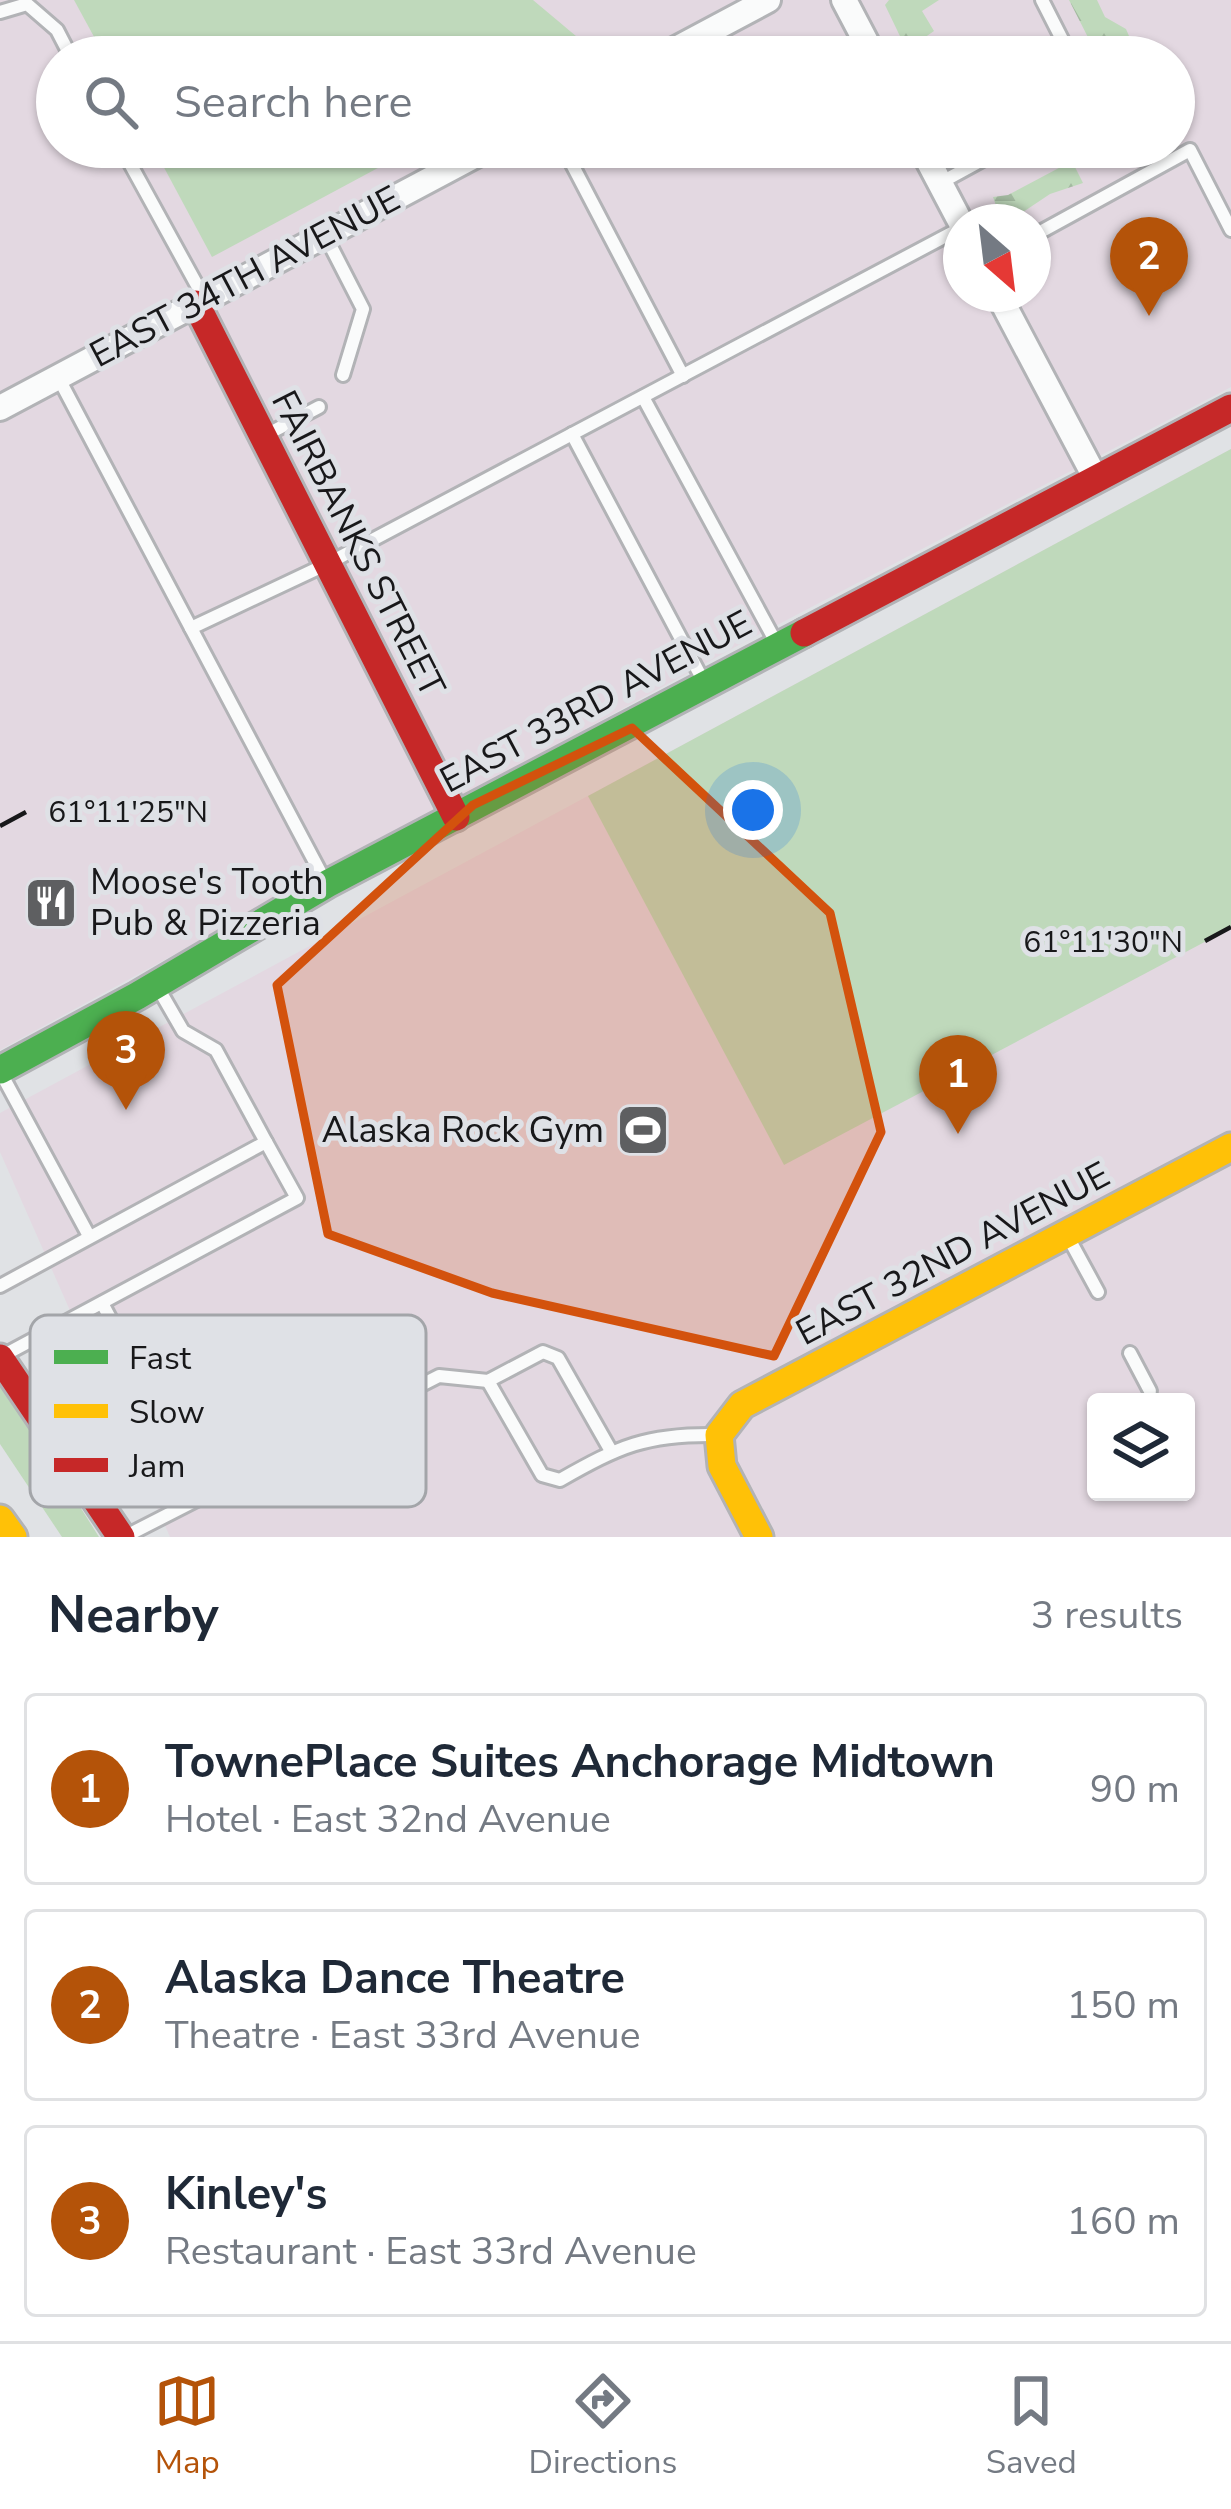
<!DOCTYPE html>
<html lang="en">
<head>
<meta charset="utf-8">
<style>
	:root { --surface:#fff; --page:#f2f2f3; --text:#1f2937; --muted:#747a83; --line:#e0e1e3; --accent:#b45309 }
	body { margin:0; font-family:"Nunito Sans",sans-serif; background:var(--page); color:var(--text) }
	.controls { position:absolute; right:36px; bottom:36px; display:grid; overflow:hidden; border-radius:12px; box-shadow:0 3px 9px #0004 }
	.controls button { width:108px; height:108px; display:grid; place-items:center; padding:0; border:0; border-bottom:3px solid var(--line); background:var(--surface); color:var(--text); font:60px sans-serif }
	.compass { position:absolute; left:943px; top:204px; width:108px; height:108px; border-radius:50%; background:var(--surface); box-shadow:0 3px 9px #0004; rotate:152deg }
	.you { position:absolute; left:753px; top:810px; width:42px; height:42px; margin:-30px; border:9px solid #fff; border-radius:50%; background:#1a73e8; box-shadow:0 0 0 18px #1a73e833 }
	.badge { display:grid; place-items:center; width:78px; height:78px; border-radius:50%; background:var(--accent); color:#fff; font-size:39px; font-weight:700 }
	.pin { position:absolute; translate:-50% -99px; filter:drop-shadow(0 3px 6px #0008) }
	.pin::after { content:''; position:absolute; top:63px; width:42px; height:36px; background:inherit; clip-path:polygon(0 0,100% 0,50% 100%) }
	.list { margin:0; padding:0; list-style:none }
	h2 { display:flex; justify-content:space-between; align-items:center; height:156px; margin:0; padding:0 48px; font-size:51px }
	h2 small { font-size:39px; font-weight:400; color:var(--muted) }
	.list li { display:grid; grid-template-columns:78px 1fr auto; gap:36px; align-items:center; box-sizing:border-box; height:192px; margin:0 24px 24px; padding:0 24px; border:3px solid var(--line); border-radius:12px }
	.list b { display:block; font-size:45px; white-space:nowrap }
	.list p { margin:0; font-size:39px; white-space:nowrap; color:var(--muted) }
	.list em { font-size:39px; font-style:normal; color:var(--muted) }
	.icon { flex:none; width:66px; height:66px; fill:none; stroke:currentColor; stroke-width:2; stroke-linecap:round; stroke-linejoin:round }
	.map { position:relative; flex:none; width:1231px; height:1537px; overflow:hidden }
	.search { position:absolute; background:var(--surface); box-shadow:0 3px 9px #0004; left:36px; right:36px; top:36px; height:132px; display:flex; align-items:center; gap:30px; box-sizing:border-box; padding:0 42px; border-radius:66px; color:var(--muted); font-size:45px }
	.sheet { height:804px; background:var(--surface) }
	nav { display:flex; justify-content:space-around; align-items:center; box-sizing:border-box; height:168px; border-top:3px solid var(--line); background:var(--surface); font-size:33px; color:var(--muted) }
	nav a { display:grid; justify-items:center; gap:6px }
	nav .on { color:var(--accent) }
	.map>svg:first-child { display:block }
</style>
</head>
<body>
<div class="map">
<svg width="1231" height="1537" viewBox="0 0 1231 1537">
	<defs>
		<pattern id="forest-firs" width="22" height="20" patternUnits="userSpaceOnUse" patternTransform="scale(3)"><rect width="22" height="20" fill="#bfd9bb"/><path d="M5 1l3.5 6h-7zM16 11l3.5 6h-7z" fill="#a3baa0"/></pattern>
	</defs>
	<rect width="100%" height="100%" fill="#e0e2e5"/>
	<!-- commercial -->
	<g fill="#e3d8e1" fill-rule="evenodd">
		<path d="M0,0H1231V387L737,646L0,1050ZM57,57H1174V147H57ZM961,222H1033V294H961Z"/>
		<path d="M1231,449V1537H170L0,1152V1113ZM1096,1402H1186V1492H1096Z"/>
	</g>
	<!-- grass -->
	<g fill="#bfd9bb">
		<path d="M74,0H533L595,52L585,57H105Z"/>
		<path d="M153,147H417L212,257Z"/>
		<path d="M1231,449V928L784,1165L588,796Z"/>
		<path d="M0,1379L99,1537H62L0,1444Z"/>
	</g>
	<!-- forest -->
	<g fill="url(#forest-firs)">
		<path d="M889,0H939L922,11L934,31L924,38L935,57H910L885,5Z"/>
		<path d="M1069,0H1097L1105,17L1126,29L1138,57H1098Z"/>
		<path d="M1072,161L1083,183L1050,194L1008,222L999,214L993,197L1008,195Z"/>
	</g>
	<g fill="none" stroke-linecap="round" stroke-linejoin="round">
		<!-- lane casing -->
		<g stroke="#b2b3b6" stroke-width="18">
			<g id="lane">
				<path d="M1042,0L1071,57"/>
				<path d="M0,12L27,4L57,30L71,57"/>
				<path d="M121,147L204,298"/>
				<path d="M563,147L683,376"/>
				<path d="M940,183L1006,147"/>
				<path d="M325,235L363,309L343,375"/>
				<path d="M1033,236L1190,150L1231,230"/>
				<path d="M58,377L326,883"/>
				<path d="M643,397L778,646"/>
				<path d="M572,434L705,684"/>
				<path d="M264,436L319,407"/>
				<path d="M191,628L327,564L961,228"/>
				<path d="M1,1073L89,1236"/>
				<path d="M1067,1235L1098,1292"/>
				<path d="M0,1286L266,1142L216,1050L183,1031L157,986"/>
				<path d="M102,1303L164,1420"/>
				<path d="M1130,1353L1150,1391"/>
				<path d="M6,1354L297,1198L266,1142"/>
				<path d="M488,1381L542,1475L560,1480C620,1446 646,1434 716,1435"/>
				<path d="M126,1536L439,1376L488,1381L543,1352L558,1358L611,1451"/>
			</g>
		</g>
		<!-- street casing -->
		<g stroke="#b2b3b6" stroke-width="30">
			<g id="street">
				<path d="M844,0L874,57"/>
				<path d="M661,57L768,0"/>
				<path d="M921,147L961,223"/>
				<path d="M998,294L1096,479"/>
				<path d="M0,408L491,147"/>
			</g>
		</g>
		<!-- fast casing -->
		<g stroke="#b2b3b6" stroke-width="33">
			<path id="fast" d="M0,1070L137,996L327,884L804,633"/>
		</g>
		<!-- slow casing -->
		<g stroke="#b2b3b6" stroke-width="33">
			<g id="slow">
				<path d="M0,1519L13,1537"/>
				<path d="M759,1537L722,1466L719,1435L742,1405L1231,1147"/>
			</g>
		</g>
		<!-- jam casing -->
		<g stroke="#b2b3b6" stroke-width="33">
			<g id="jam">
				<path d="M196,304L456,817"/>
				<path d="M804,633L1231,408"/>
				<path d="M0,1358L121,1537"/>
			</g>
		</g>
		<!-- lane -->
		<use href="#lane" stroke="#fafbfb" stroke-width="12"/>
		<!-- street -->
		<use href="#street" stroke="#fafbfb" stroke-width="24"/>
		<!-- fast -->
		<use href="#fast" stroke="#4caf50" stroke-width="27"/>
		<!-- slow -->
		<use href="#slow" stroke="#ffc107" stroke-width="27"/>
		<!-- jam -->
		<use href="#jam" stroke="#c62828" stroke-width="27"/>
	</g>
	<!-- marked area -->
	<path fill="#d3520d" fill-opacity="0.2" stroke="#d3520d" stroke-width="9" stroke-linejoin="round" d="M632,728L830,913L881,1132L774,1356L492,1293L328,1234L277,985L473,805Z"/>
	<!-- ticks -->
	<path fill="none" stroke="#18181a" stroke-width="4.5" d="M0,826L26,812M1205,941L1231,927"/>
	<!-- icons -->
	<defs>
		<g id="restaurant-square" transform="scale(2.7)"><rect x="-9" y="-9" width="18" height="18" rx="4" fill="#5e5f61" stroke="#dfe1e6"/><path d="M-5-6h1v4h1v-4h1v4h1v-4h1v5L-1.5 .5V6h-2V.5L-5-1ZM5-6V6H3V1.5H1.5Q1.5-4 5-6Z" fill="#fff"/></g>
		<g id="stadium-square" transform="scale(2.7)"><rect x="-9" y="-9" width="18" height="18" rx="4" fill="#5e5f61" stroke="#dfe1e6"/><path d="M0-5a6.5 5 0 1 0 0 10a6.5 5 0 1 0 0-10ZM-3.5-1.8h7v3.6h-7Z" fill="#fff"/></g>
	</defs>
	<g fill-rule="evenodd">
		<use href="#restaurant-square" x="51" y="903"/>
		<use href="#stadium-square" x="643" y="1130"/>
	</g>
	<g text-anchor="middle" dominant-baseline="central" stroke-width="10" stroke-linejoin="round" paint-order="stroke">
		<!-- street labels -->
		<g font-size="36" fill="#18181a" stroke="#dfe1e6">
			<text transform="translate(245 277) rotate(-28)">EAST 34TH AVENUE</text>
			<text transform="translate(358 544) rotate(63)">FAIRBANKS STREET</text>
			<text transform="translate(596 702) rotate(-28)">EAST 33RD AVENUE</text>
			<text transform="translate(953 1254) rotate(-28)">EAST 32ND AVENUE</text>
		</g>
		<!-- poi labels -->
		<g font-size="36" fill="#18181a" stroke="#dfe1e6" text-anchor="start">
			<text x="90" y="882">Moose's Tooth<tspan x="90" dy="41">Pub &amp; Pizzeria</tspan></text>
			<text x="604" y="1130" text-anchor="end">Alaska Rock Gym</text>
		</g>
	</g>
	<!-- legend -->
	<rect x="30" y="1315" width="396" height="192" rx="18" fill="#dfe1e6" stroke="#a3a5a9" stroke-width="3"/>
	<rect x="54" y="1350" width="54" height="14" fill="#4caf50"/>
	<rect x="54" y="1404" width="54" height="14" fill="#ffc107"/>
	<rect x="54" y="1458" width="54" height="14" fill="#c62828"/>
	<g font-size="33" fill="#18181a">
		<text x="129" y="1369">Fast</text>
		<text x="129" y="1423">Slow</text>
		<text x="129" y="1477">Jam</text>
	</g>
	<g font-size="30" text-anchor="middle" fill="#18181a" stroke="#dfe1e6" stroke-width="10" stroke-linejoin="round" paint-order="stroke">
		<text x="128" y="822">61°11'25"N</text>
		<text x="1103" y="952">61°11'30"N</text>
	</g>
</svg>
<div class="controls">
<button><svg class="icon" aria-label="layers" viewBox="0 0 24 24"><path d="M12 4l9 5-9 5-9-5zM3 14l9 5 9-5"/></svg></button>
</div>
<svg class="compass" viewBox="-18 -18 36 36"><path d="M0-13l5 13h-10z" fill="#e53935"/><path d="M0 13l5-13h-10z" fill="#747a83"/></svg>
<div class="you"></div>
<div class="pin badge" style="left:958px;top:1134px">1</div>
<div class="pin badge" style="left:1149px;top:316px">2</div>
<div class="pin badge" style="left:126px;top:1110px">3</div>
<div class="search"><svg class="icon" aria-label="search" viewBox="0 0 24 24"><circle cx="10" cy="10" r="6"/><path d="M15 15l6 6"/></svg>Search here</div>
</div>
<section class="sheet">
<h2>Nearby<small>3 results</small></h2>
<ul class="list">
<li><span class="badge">1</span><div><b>TownePlace Suites Anchorage Midtown</b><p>Hotel · East 32nd Avenue</p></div><em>90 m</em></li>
<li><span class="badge">2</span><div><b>Alaska Dance Theatre</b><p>Theatre · East 33rd Avenue</p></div><em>150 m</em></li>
<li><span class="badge">3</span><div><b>Kinley's</b><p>Restaurant · East 33rd Avenue</p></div><em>160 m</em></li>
</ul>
</section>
<nav>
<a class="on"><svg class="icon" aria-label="map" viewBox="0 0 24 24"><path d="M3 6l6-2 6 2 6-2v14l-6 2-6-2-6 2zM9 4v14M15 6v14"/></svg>Map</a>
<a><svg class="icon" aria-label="directions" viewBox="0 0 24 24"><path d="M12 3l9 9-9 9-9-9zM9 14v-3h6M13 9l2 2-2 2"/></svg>Directions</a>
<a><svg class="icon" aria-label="saved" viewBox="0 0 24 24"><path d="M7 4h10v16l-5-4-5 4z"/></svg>Saved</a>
</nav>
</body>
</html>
